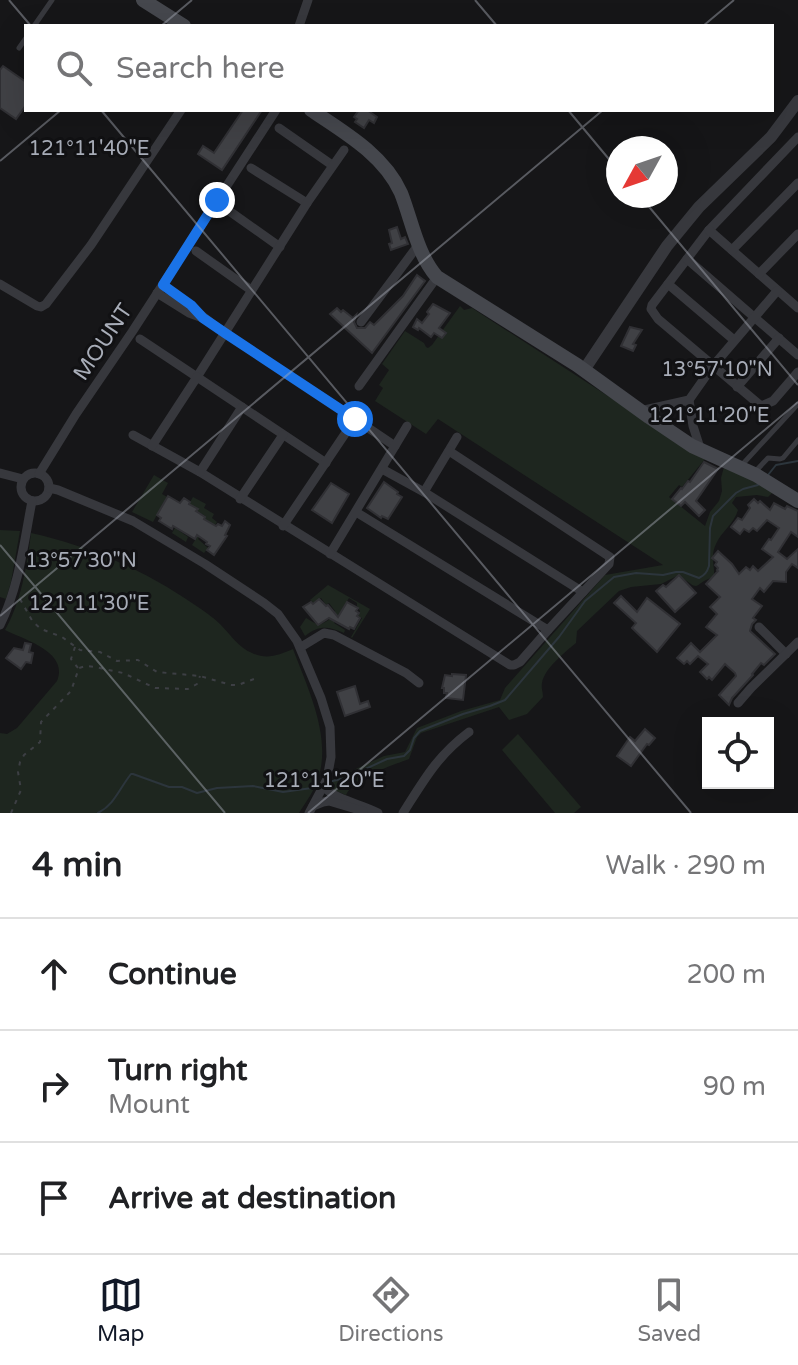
<!DOCTYPE html>
<html lang="en">
<head>
<meta charset="utf-8">
<style>
	:root { --surface:#fff; --page:#f2f2f2; --text:#202124; --muted:#757577; --line:#e0e0e0; --accent:#111827 }
	body { margin:0; font-family:"Varela Round",sans-serif; background:var(--page); color:var(--text) }
	.controls { position:absolute; right:24px; bottom:24px; display:grid; overflow:hidden; border-radius:0px; box-shadow:0 8px 32px #0002 }
	.controls button { width:72px; height:72px; display:grid; place-items:center; padding:0; border:0; border-bottom:2px solid var(--line); background:var(--surface); color:var(--text); font:40px sans-serif }
	.compass { position:absolute; left:606px; top:136px; width:72px; height:72px; border-radius:50%; background:var(--surface); box-shadow:0 8px 32px #0002; rotate:230deg }
	.stop { position:absolute; width:24px; height:24px; margin:-18px; border:6px solid #1a73e8; border-radius:50%; background:#fff }
	.stop.end { background:#1a73e8; border-color:#fff; box-shadow:0 2px 8px #0008 }
	.list { margin:0; padding:0; list-style:none }
	h2 { display:flex; justify-content:space-between; align-items:center; height:104px; margin:0; padding:0 32px; font-size:34px }
	h2 small { font-size:26px; font-weight:400; color:var(--muted) }
	.list li { display:grid; grid-template-columns:52px 1fr auto; gap:24px; align-items:center; box-sizing:border-box; height:112px; padding:0 32px; border-top:2px solid var(--line) }
	.list b { display:block; font-size:30px; white-space:nowrap }
	.list p { margin:0; font-size:26px; white-space:nowrap; color:var(--muted) }
	.list em { font-size:26px; font-style:normal; color:var(--muted) }
	.icon { flex:none; width:44px; height:44px; fill:none; stroke:currentColor; stroke-width:2; stroke-linecap:round; stroke-linejoin:round }
	.map { position:relative; flex:none; width:798px; height:813px; overflow:hidden }
	.search { position:absolute; background:var(--surface); box-shadow:0 8px 32px #0002; left:24px; right:24px; top:24px; height:88px; display:flex; align-items:center; gap:20px; box-sizing:border-box; padding:0 28px; border-radius:0px; color:var(--muted); font-size:30px }
	.sheet { height:440px; background:var(--surface) }
	nav { display:flex; justify-content:space-around; align-items:center; box-sizing:border-box; height:112px; border-top:2px solid var(--line); background:var(--surface); font-size:22px; color:var(--muted) }
	nav a { display:grid; justify-items:center; gap:4px }
	nav .on { color:var(--accent) }
	.map>svg:first-child { display:block }
</style>
</head>
<body>
<div class="map">
<svg width="798" height="813" viewBox="0 0 798 813">
	<rect width="100%" height="100%" fill="#161618"/>
	<!-- green -->
	<g fill="#1e261f">
		<path d="M460,306L464,310L472,308L705,459L682,487L679,485L669,497L705,526L710,512L719,501L722,491L721,478L724,467L775,490L768,497L757,495L736,497L732,503L738,510C734,524 721,532 716,544C710,556 715,566 714,577C691,584 703,594 679,575L661,584L631,587L619,591L577,631L576,643C565,652 544,669 542,683C541,688 543,692 543,697L527,714L509,720L499,707L421,733L417,737L409,759C391,766 354,777 346,795L331,789L334,779L384,756L405,752L417,728L461,711L500,700L505,688L605,575L663,565L438,419L426,434L375,401L383,388L379,385L389,370L382,364L405,331L424,343L426,347L428,348L432,345Z"/>
		<path d="M154,475L168,483L162,494L167,497L153,522L132,512Z"/>
		<path d="M193,497L206,504L204,508L214,514L212,518L217,522L213,528L207,525L198,539L208,548L204,553L192,545L207,521L204,518L205,516L197,511L198,509L192,506L178,530L188,537L186,542L172,533Z"/>
		<path d="M0,530L20,531L11,582L6,599L0,597Z"/>
		<path d="M31,533C90,546 146,571 195,605C204,611 213,617 220,624C230,634 239,648 252,653C267,660 279,655 293,649C308,689 332,737 318,779C314,791 306,802 299,813H0V733L7,734L17,728L57,681C69,652 25,640 5,630C21,602 27,566 31,533Z"/>
		<path d="M328,585L370,609L352,638L351,637L362,618L358,616L360,611L357,606V603L349,598L334,623L345,630L344,633C328,626 319,625 305,636L300,627L306,618L318,625C325,623 334,618 335,611L329,603L326,605L321,598L314,603L310,600Z"/>
		<path d="M518,734L581,807L574,813H555L502,750Z"/>
	</g>
	<g fill="none" stroke-linecap="round" stroke-linejoin="round">
		<!-- stream -->
		<g stroke="#2c353c" stroke-width="2">
			<path d="M768,475L776,465L798,461"/>
			<path d="M328,782L346,778L387,759L404,756L410,750L414,738L420,731L463,714L490,706L505,700L559,637L585,601L614,577L636,573L663,575L676,572H683L699,578C705,575 707,572 709,566L710,528L713,516L736,493L743,489L758,485"/>
			<path d="M98,813C115,804 119,789 131,774H133L169,787H182L197,793L217,788L253,786L283,792L319,787"/>
		</g>
	</g>
	<!-- building -->
	<g fill="#404145" stroke="#303034" stroke-width="2">
		<path d="M3,66L26,82V105L16,119L0,108V70Z"/>
		<path d="M243,110H262L222,170L198,154L203,146L214,153Z"/>
		<path d="M359,110H367L377,117L374,123L369,120L364,128L355,122L357,119L354,117Z"/>
		<path d="M397,227L401,239L405,237L408,244L391,250L389,244L392,243L389,230Z"/>
		<path d="M417,275L425,281L372,353L330,314L337,308L341,312L343,310L353,318L356,315L354,322L357,328H365L370,322L374,325L403,296Z"/>
		<path d="M433,304L450,313L439,328L446,333L442,338L434,333L431,337L419,328L418,330L413,327L417,319L422,323L429,314L427,312Z"/>
		<path d="M630,327L642,330L633,344L636,345L633,351L621,346Z"/>
		<path d="M704,462L718,469L696,501L705,510L699,516L685,502L681,506L672,499L681,488L682,489L688,481L690,482Z"/>
		<path d="M384,482L398,492L397,494L402,497L388,519L382,516L381,518L367,508Z"/>
		<path d="M331,483L349,494L332,523L312,510Z"/>
		<path d="M168,496L180,503L184,498L190,502L189,504L198,509L196,511L205,517L204,519L216,526L218,524L222,526L225,521L230,525L225,535L227,536L214,555L207,550L210,546L206,544L207,542L197,535L195,539L173,526L172,529L159,521L161,518L157,515Z"/>
		<path d="M754,499L758,503L760,501L770,510L774,503L785,509L787,506L798,511V537L791,532L778,552L787,559L798,549V568L792,564L786,572V582L773,581L764,592L760,588L752,599L762,606L753,618L756,620L752,624L750,631L775,654L764,665L761,663L752,674L753,675L732,698L729,705L719,695L736,676L735,673L725,664L712,680L709,677L707,679L700,672L708,664L698,656L690,664L687,661L684,664L677,658L691,643L700,652L717,635L706,627L717,614L710,607L720,597L706,584L718,571L717,570L718,568L715,565L717,562L712,558L718,551L732,564L739,574L746,567L750,570L753,566L758,571L773,557L762,549L769,539L771,540L779,528L767,520L757,531L753,528L749,532L744,529L740,534L731,527L738,518L742,520L750,508L748,505Z"/>
		<path d="M679,575L696,593L675,612L656,591L663,585L666,587Z"/>
		<path d="M621,596L637,612L647,598L680,624L657,652L632,628L636,623L614,603Z"/>
		<path d="M319,599L326,606L328,605L338,617L347,602L358,608L356,611L359,613L357,616L360,618L354,629L350,627L349,629L329,618L318,625L303,607L311,602L313,604Z"/>
		<path d="M25,643L31,644L29,652L33,653L31,663L26,662L21,669L6,658L14,648L23,650Z"/>
		<path d="M452,674L466,675L463,700L446,698L447,693H444V688H442L445,675L452,676Z"/>
		<path d="M355,686L360,704L368,701L370,707L345,716L337,692Z"/>
		<path d="M645,729L655,738L649,745L647,744L631,766L617,756L630,737L635,741Z"/>
	</g>
	<g fill="none" stroke-linecap="round" stroke-linejoin="round">
		<!-- path -->
		<g stroke="#3d3f44" stroke-width="2" stroke-dasharray="4 6" stroke-linecap="butt">
			<path d="M20,599L33,622L41,629L62,637L80,650L100,652L117,661L138,660L157,672L200,676L231,685H238L254,679"/>
			<path d="M75,647L71,659L78,668"/>
			<path d="M11,813L21,790L18,772L20,762L24,755L40,742L41,722L71,691L79,668L86,666L95,667L123,673L155,688L188,689L197,684L200,676"/>
		</g>
		<!-- service -->
		<g stroke="#37383d" stroke-width="5">
			<path d="M34,26L52,0"/>
			<path d="M19,48L26,38"/>
			<path d="M740,467L798,404"/>
			<path d="M754,473L768,458L780,459L783,458L798,440"/>
		</g>
		<!-- minor -->
		<g stroke="#37383d" stroke-width="9">
			<path d="M299,26L308,0"/>
			<path d="M279,128L332,165"/>
			<path d="M798,137L709,230L652,305L651,309L658,319L761,406L773,401L798,372"/>
			<path d="M251,168L307,203"/>
			<path d="M225,208L280,247"/>
			<path d="M709,230L798,308"/>
			<path d="M732,250L798,183"/>
			<path d="M196,251L251,290"/>
			<path d="M687,259L798,355"/>
			<path d="M759,274L798,234"/>
			<path d="M0,284L37,306L41,307L46,304L91,245L181,110"/>
			<path d="M668,284L734,340"/>
			<path d="M163,285C184,300 203,318 225,333L355,419"/>
			<path d="M157,293L189,313L200,317"/>
			<path d="M361,322L419,244"/>
			<path d="M140,339L197,377L307,203L344,150"/>
			<path d="M359,386L437,277"/>
			<path d="M737,387L779,338"/>
			<path d="M689,400L693,426L701,451"/>
			<path d="M640,411L689,400L713,366L777,291"/>
			<path d="M133,435L200,472L510,665H514L520,662L548,630"/>
			<path d="M457,437L424,492L583,592"/>
			<path d="M152,446L197,377L326,463"/>
			<path d="M382,469L424,492"/>
			<path d="M200,472L242,407"/>
			<path d="M0,473L23,479"/>
			<circle cx="35" cy="487" r="14"/>
			<path d="M39,474L76,414L132,332L276,110"/>
			<path d="M49,488L58,490L133,521L205,564L264,603L278,614L297,641L321,698L330,727L331,757L327,779L309,813"/>
			<path d="M240,499L283,435"/>
			<path d="M356,512L548,630L609,564L610,557L449,451"/>
			<path d="M283,526L355,419L395,446"/>
			<path d="M330,554L407,426"/>
			<path d="M0,625C19,587 24,542 32,501"/>
			<path d="M759,627L786,654"/>
			<path d="M301,647L324,633L334,635L406,673L419,683"/>
			<path d="M738,703L751,688L798,642"/>
			<path d="M324,787C336,800 361,804 378,813"/>
			<path d="M313,806L323,802L329,801L363,811"/>
			<path d="M403,813C424,780 437,756 469,732"/>
		</g>
		<!-- tertiary -->
		<path stroke="#37383d" stroke-width="12" d="M584,370L667,246L699,207L771,137L798,101"/>
		<!-- secondary -->
		<g stroke="#45474d" stroke-width="14">
			<path d="M143,0L184,26"/>
			<path d="M311,110C344,132 384,155 401,193C412,221 417,254 437,277L577,365L649,417L692,446L756,475L798,501"/>
		</g>
	</g>
	<g fill="none" stroke-linecap="round" stroke-linejoin="round">
		<!-- route -->
		<path stroke="#1a73e8" stroke-width="10" d="M217,200L163,285L191,305L203,318L225,333L355,419"/>
	</g>
	<!-- ticks -->
	<path fill="none" stroke="#a8adb8" stroke-width="2" stroke-opacity="0.45" d="M9,0L31,26M475,0L497,26M161,26L192,0M703,26L734,0M101,110L691,813M568,110L618,170M0,161L61,110M640,196L798,385M0,545L225,813M0,616L603,110M308,813L798,402"/>
	<g text-anchor="middle" dominant-baseline="central" stroke-width="6" stroke-linejoin="round" paint-order="stroke">
		<!-- street labels -->
		<g font-size="22" fill="#a8adb8" stroke="#111113">
			<text transform="translate(103 342) rotate(-56)">MOUNT</text>
		</g>
	</g>
	<g font-size="20" text-anchor="middle" fill="#a8adb8" stroke="#111113" stroke-width="6" stroke-linejoin="round" paint-order="stroke">
		<text x="89" y="155">121°11'40"E</text>
		<text x="717" y="376">13°57'10"N</text>
		<text x="709" y="422">121°11'20"E</text>
		<text x="81" y="567">13°57'30"N</text>
		<text x="89" y="610">121°11'30"E</text>
		<text x="324" y="787">121°11'20"E</text>
	</g>
</svg>
<div class="controls">
<button><svg class="icon" aria-label="locate" viewBox="0 0 24 24"><circle cx="12" cy="12" r="6"/><path d="M12 2v4M12 18v4M2 12h4M18 12h4"/></svg></button>
</div>
<svg class="compass" viewBox="-18 -18 36 36"><path d="M0-13l5 13h-10z" fill="#e53935"/><path d="M0 13l5-13h-10z" fill="#757577"/></svg>
<div class="stop" style="left:355px;top:419px"></div>
<div class="stop end" style="left:217px;top:200px"></div>
<div class="search"><svg class="icon" aria-label="search" viewBox="0 0 24 24"><circle cx="10" cy="10" r="6"/><path d="M15 15l6 6"/></svg>Search here</div>
</div>
<section class="sheet">
<h2>4 min<small>Walk · 290 m</small></h2>
<ul class="list">
<li><svg class="icon" aria-label="ahead" viewBox="0 0 24 24"><path d="M12 20V5M6 11l6-6 6 6"/></svg><div><b>Continue</b></div><em>200 m</em></li>
<li><svg class="icon" aria-label="right" viewBox="0 0 24 24"><path d="M7 20v-9h11M14 6l5 5-5 5"/></svg><div><b>Turn right</b><p>Mount</p></div><em>90 m</em></li>
<li><svg class="icon" aria-label="arrive" viewBox="0 0 24 24"><path d="M6 21V4h12l-3 4 3 4H6"/></svg><div><b>Arrive at destination</b></div></li>
</ul>
</section>
<nav>
<a class="on"><svg class="icon" aria-label="map" viewBox="0 0 24 24"><path d="M3 6l6-2 6 2 6-2v14l-6 2-6-2-6 2zM9 4v14M15 6v14"/></svg>Map</a>
<a><svg class="icon" aria-label="directions" viewBox="0 0 24 24"><path d="M12 3l9 9-9 9-9-9zM9 14v-3h6M13 9l2 2-2 2"/></svg>Directions</a>
<a><svg class="icon" aria-label="saved" viewBox="0 0 24 24"><path d="M7 4h10v16l-5-4-5 4z"/></svg>Saved</a>
</nav>
</body>
</html>
